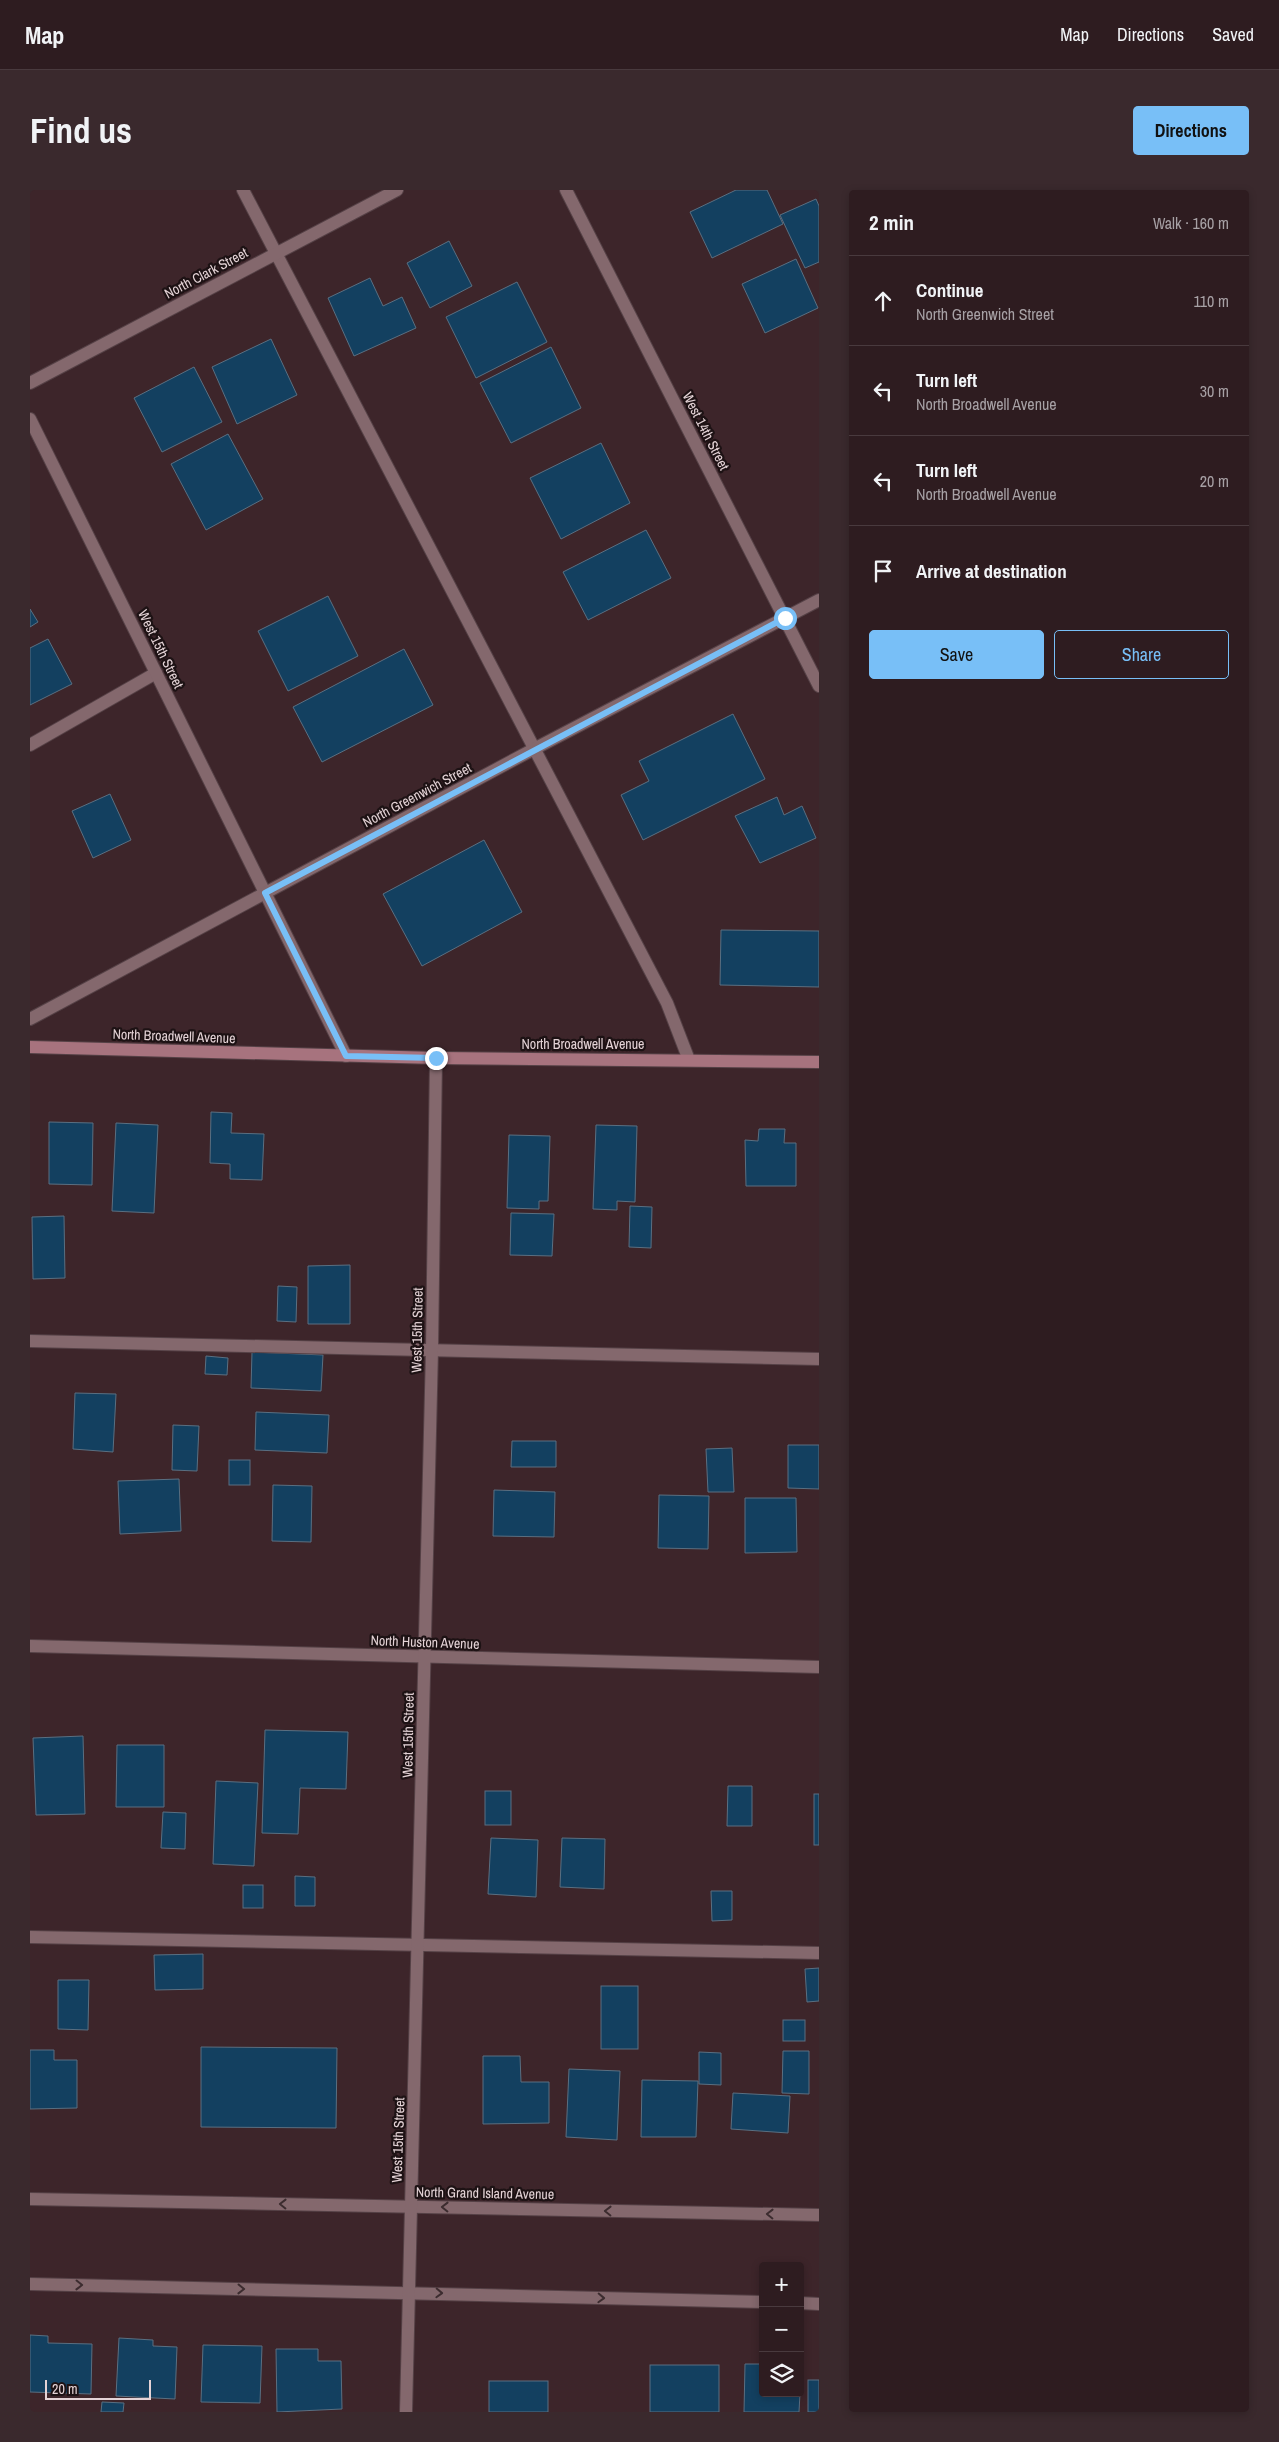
<!DOCTYPE html>
<html lang="en">
<head>
<meta charset="utf-8">
<style>
	:root { --surface:#2e1c20; --page:#3a292d; --text:#f1f3f6; --muted:#a7a1a5; --line:#493a3e; --accent:#78bff7 }
	body { margin:0; font-family:"Archivo Narrow",sans-serif; background:var(--page); color:var(--text) }
	.controls { position:absolute; right:15px; bottom:15px; display:grid; overflow:hidden; border-radius:5px; box-shadow:0 2px 8px #0003 }
	.controls button { width:45px; height:45px; display:grid; place-items:center; padding:0; border:0; border-bottom:1px solid var(--line); background:var(--surface); color:var(--text); font:25px sans-serif }
	.scale { position:absolute; left:15px; bottom:12px; width:106px; box-sizing:border-box; padding-left:5px; border:2px solid #e4d3d6; border-top:0; font-size:14px; line-height:18px; white-space:nowrap; color:#e4d3d6; -webkit-text-stroke:4px #1d1214; paint-order:stroke }
	.stop { position:absolute; width:15px; height:15px; margin:-11px; border:4px solid #78bff7; border-radius:50%; background:#fff }
	.stop.end { background:#78bff7; border-color:#fff; box-shadow:0 1px 5px #0008 }
	.list { margin:0; padding:0; list-style:none }
	h2 { display:flex; justify-content:space-between; align-items:center; height:65px; margin:0; padding:0 20px; font-size:21px }
	h2 small { font-size:16px; font-weight:400; color:var(--muted) }
	.list li { display:grid; grid-template-columns:32px 1fr auto; gap:15px; align-items:center; box-sizing:border-box; height:90px; padding:0 20px; border-top:1px solid var(--line) }
	.list b { display:block; font-size:19px; white-space:nowrap }
	.list p { margin:0; font-size:16px; white-space:nowrap; color:var(--muted) }
	.list em { font-size:16px; font-style:normal; color:var(--muted) }
	.actions { display:flex; gap:10px; padding:15px 20px }
	.actions a { flex:1; padding:11px 0; border:1px solid var(--accent); border-radius:5px; text-align:center; font-size:18px; color:var(--accent) }
	.actions .main { background:var(--accent); color:#111 }
	.icon { flex:none; width:28px; height:28px; fill:none; stroke:currentColor; stroke-width:2; stroke-linecap:round; stroke-linejoin:round }
	.map { position:relative; flex:none; width:789px; height:2222px; overflow:hidden; border-radius:5px }
	header { display:flex; align-items:center; gap:30px; box-sizing:border-box; height:70px; padding:0 25px; background:var(--surface); border-bottom:1px solid var(--line) }
	header strong { font-size:24px }
	nav { display:flex; gap:28px; margin-inline-start:auto; font-size:18px }
	.intro { display:flex; align-items:center; justify-content:space-between; box-sizing:border-box; height:120px; padding:0 30px }
	h1 { margin:0; font-size:35px }
	.button { padding:12px 22px; border-radius:5px; background:var(--accent); color:#111; font-size:18px; font-weight:700 }
	main { display:flex; gap:30px; padding:0 30px }
	aside { flex:1; background:var(--surface); border-radius:5px; box-shadow:0 2px 8px #0003 }
	.map>svg:first-child { display:block }
</style>
</head>
<body>
<header>
<strong>Map</strong>
<nav><a>Map</a><a>Directions</a><a>Saved</a></nav>
</header>
<div class="intro"><h1>Find us</h1><a class="button">Directions</a></div>
<main>
<div class="map">
<svg width="789" height="2222" viewBox="0 0 789 2222">
	<rect width="100%" height="100%" fill="#3d252a"/>
	<!-- building -->
	<g fill="#134060" stroke="#5a6f81">
		<path d="M706,0H737L753,34L682,68L660,22Z"/>
		<path d="M786,9L789,16V72L775,78L750,25Z"/>
		<path d="M419,51L442,96L400,118L377,73Z"/>
		<path d="M766,69L788,118L735,143L712,94Z"/>
		<path d="M340,88L353,116L372,107L386,138L324,166L298,108Z"/>
		<path d="M487,92L517,152L446,188L416,127Z"/>
		<path d="M241,149L267,205L207,234L182,177Z"/>
		<path d="M521,157L551,218L481,253L450,193Z"/>
		<path d="M164,177L192,232L132,262L104,208Z"/>
		<path d="M198,244L233,309L176,340L141,274Z"/>
		<path d="M571,253L600,313L531,349L500,288Z"/>
		<path d="M616,340L641,388L558,430L533,382Z"/>
		<path d="M298,406L328,466L258,501L228,441Z"/>
		<path d="M0,419L8,432L0,437Z"/>
		<path d="M18,449L42,494L0,515V458Z"/>
		<path d="M374,459L403,515L292,572L263,517Z"/>
		<path d="M703,524L735,589L613,650L591,605L619,591L609,571Z"/>
		<path d="M80,604L101,650L63,668L42,621Z"/>
		<path d="M747,607L754,625L772,616L786,648L730,673L705,626Z"/>
		<path d="M454,650L492,722L392,776L353,704Z"/>
		<path d="M691,740L789,741V797L690,795Z"/>
		<path d="M181,922L202,923L201,943L234,944L232,990L200,989V974L180,973Z"/>
		<path d="M19,932L63,933L62,995L19,994Z"/>
		<path d="M86,933L128,935L124,1023L82,1021Z"/>
		<path d="M566,935L607,936L605,1012L587,1011V1020L563,1019Z"/>
		<path d="M729,939H755L754,953H766V996H716L715,950L728,951Z"/>
		<path d="M479,945L520,946L518,1011H509V1019L477,1018Z"/>
		<path d="M600,1016L622,1017L621,1058L599,1057Z"/>
		<path d="M481,1023L524,1024L522,1066L480,1065Z"/>
		<path d="M34,1026L35,1088L3,1089L2,1027Z"/>
		<path d="M320,1075V1134H278V1076Z"/>
		<path d="M248,1096L267,1097L266,1132L247,1131Z"/>
		<path d="M222,1162L293,1165L291,1201L221,1198Z"/>
		<path d="M176,1166L198,1168L197,1185L175,1184Z"/>
		<path d="M45,1203L86,1204L83,1262L43,1259Z"/>
		<path d="M226,1222L299,1225L297,1263L225,1260Z"/>
		<path d="M143,1235L169,1236L167,1281L142,1280Z"/>
		<path d="M482,1251H526V1277H481Z"/>
		<path d="M758,1255H789V1299L758,1298Z"/>
		<path d="M702,1258L704,1302H678L676,1259Z"/>
		<rect x="199" y="1270" width="21" height="25"/>
		<path d="M149,1289L151,1341L90,1344L88,1291Z"/>
		<path d="M243,1295L282,1296L281,1352L242,1351Z"/>
		<path d="M464,1300L525,1302L524,1347L463,1346Z"/>
		<path d="M629,1305L679,1306L678,1359L628,1358Z"/>
		<path d="M715,1308H766L767,1362L715,1363Z"/>
		<path d="M235,1540L318,1542L316,1599L270,1598L268,1644L232,1643Z"/>
		<path d="M53,1546L55,1624L6,1625L3,1548Z"/>
		<path d="M87,1555H134V1617H86Z"/>
		<path d="M186,1591L228,1593L224,1676L183,1674Z"/>
		<path d="M698,1596H722V1636H697Z"/>
		<rect x="455" y="1601" width="26" height="34"/>
		<rect x="784" y="1604" width="5" height="51"/>
		<path d="M133,1622L156,1623L155,1659L131,1658Z"/>
		<path d="M461,1648L508,1650L506,1707L458,1704Z"/>
		<path d="M532,1648L575,1649L574,1699L530,1697Z"/>
		<path d="M265,1686L285,1687V1716H265Z"/>
		<rect x="213" y="1695" width="20" height="23"/>
		<path d="M681,1701H702V1730L682,1731Z"/>
		<path d="M173,1764V1799L125,1800L124,1765Z"/>
		<path d="M789,1778V1811L777,1812L775,1779Z"/>
		<path d="M28,1790H59L58,1840L28,1839Z"/>
		<rect x="571" y="1796" width="37" height="63"/>
		<rect x="753" y="1830" width="22" height="21"/>
		<path d="M171,1857L307,1858L306,1938L171,1937Z"/>
		<path d="M0,1860H24V1870H47V1918L0,1919Z"/>
		<path d="M753,1861H779V1904L752,1903Z"/>
		<path d="M669,1862L691,1863V1895L669,1894Z"/>
		<path d="M453,1866H490L491,1892H519V1933L453,1934Z"/>
		<path d="M539,1879L590,1881L587,1950L536,1947Z"/>
		<path d="M612,1890L668,1891L666,1947H611Z"/>
		<path d="M703,1903L760,1906L758,1943L701,1939Z"/>
		<path d="M0,2145L18,2146V2153L62,2154L61,2204L0,2202Z"/>
		<path d="M89,2148L123,2150V2156L147,2157L145,2209L86,2206Z"/>
		<path d="M173,2155L232,2156L230,2213L171,2212Z"/>
		<path d="M246,2159H288V2171H311L312,2219L247,2222Z"/>
		<path d="M715,2174H733V2203H770L769,2222H714Z"/>
		<rect x="620" y="2175" width="69" height="47"/>
		<rect x="778" y="2190" width="11" height="32"/>
		<rect x="459" y="2191" width="59" height="31"/>
		<path d="M72,2212L94,2213L93,2222H71Z"/>
	</g>
	<g fill="none" stroke-linecap="round" stroke-linejoin="round">
		<!-- lane casing -->
		<g stroke="#554146" stroke-width="14">
			<g id="lane">
				<path d="M213,0L637,813L659,870"/>
				<path d="M0,555L126,483"/>
				<path d="M0,1151L789,1169"/>
				<path d="M0,1747L789,1763"/>
			</g>
		</g>
		<!-- street casing -->
		<g stroke="#554146" stroke-width="14">
			<g id="street">
				<path d="M536,0L789,496"/>
				<path d="M0,193L367,0"/>
				<path d="M0,229L316,866"/>
				<path d="M0,829L504,559L789,410"/>
				<path d="M0,1456L789,1477"/>
				<path d="M0,2009L789,2025"/>
				<path d="M0,2094L733,2112"/>
				<path d="M770,2113L789,2114"/>
				<path d="M376,2222L402,1160L406,868"/>
			</g>
		</g>
		<!-- secondary casing -->
		<g stroke="#554146" stroke-width="14">
			<path id="secondary" d="M0,857L406,868L789,872"/>
		</g>
		<!-- lane -->
		<use href="#lane" stroke="#84686d" stroke-width="12"/>
		<!-- street -->
		<use href="#street" stroke="#84686d" stroke-width="12"/>
		<!-- secondary -->
		<use href="#secondary" stroke="#a7737e" stroke-width="12"/>
	</g>
	<!-- one-way arrows -->
	<defs><path id="oneway-chevron" d="M-2-3.5L2.5 0L-2 3.5" fill="none" stroke-width="1.6" stroke-linecap="round" stroke-linejoin="round" transform="scale(1.25)"/></defs>
	<g stroke="#3c2c2f">
		<use href="#oneway-chevron" transform="translate(253 2014) rotate(-179)"/>
		<use href="#oneway-chevron" transform="translate(415 2017) rotate(-179)"/>
		<use href="#oneway-chevron" transform="translate(578 2021) rotate(-179)"/>
		<use href="#oneway-chevron" transform="translate(740 2024) rotate(-179)"/>
		<use href="#oneway-chevron" transform="translate(49 2095) rotate(1)"/>
		<use href="#oneway-chevron" transform="translate(211 2099) rotate(1)"/>
		<use href="#oneway-chevron" transform="translate(409 2103) rotate(2)"/>
		<use href="#oneway-chevron" transform="translate(571 2108) rotate(2)"/>
	</g>
	<g fill="none" stroke-linecap="round" stroke-linejoin="round">
		<!-- route -->
		<path stroke="#78bff7" stroke-width="6" d="M406,868L316,866L235,703L755,428"/>
	</g>
	<g text-anchor="middle" dominant-baseline="central" stroke-width="4.5" stroke-linejoin="round" paint-order="stroke">
		<!-- street labels -->
		<g font-size="14" fill="#e4d3d6" stroke="#1d1214">
			<text transform="translate(176 83) rotate(-28)">North Clark Street</text>
			<text transform="translate(676 241) rotate(63)">West 14th Street</text>
			<text transform="translate(131 459) rotate(64)">West 15th Street</text>
			<text transform="translate(387 605) rotate(-28)">North Greenwich Street</text>
			<text transform="translate(144 846) rotate(2)">North Broadwell Avenue</text>
			<text x="553" y="854">North Broadwell Avenue</text>
			<text transform="translate(387 1140) rotate(-89)">West 15th Street</text>
			<text transform="translate(395 1452) rotate(2)">North Huston Avenue</text>
			<text transform="translate(378 1545) rotate(-89)">West 15th Street</text>
			<text transform="translate(368 1950) rotate(-88)">West 15th Street</text>
			<text transform="translate(455 2003) rotate(1)">North Grand Island Avenue</text>
		</g>
	</g>
</svg>
<div class="controls">
<button>+</button>
<button>−</button>
<button><svg class="icon" aria-label="layers" viewBox="0 0 24 24"><path d="M12 4l9 5-9 5-9-5zM3 14l9 5 9-5"/></svg></button>
</div>
<div class="scale">20 m</div>
<div class="stop" style="left:755px;top:428px"></div>
<div class="stop end" style="left:406px;top:868px"></div>
</div>
<aside>
<h2>2 min<small>Walk · 160 m</small></h2>
<ul class="list">
<li><svg class="icon" aria-label="ahead" viewBox="0 0 24 24"><path d="M12 20V5M6 11l6-6 6 6"/></svg><div><b>Continue</b><p>North Greenwich Street</p></div><em>110 m</em></li>
<li><svg class="icon" aria-label="left" viewBox="0 0 24 24"><path d="M17 20v-9H6M10 6l-5 5 5 5"/></svg><div><b>Turn left</b><p>North Broadwell Avenue</p></div><em>30 m</em></li>
<li><svg class="icon" aria-label="left" viewBox="0 0 24 24"><path d="M17 20v-9H6M10 6l-5 5 5 5"/></svg><div><b>Turn left</b><p>North Broadwell Avenue</p></div><em>20 m</em></li>
<li><svg class="icon" aria-label="arrive" viewBox="0 0 24 24"><path d="M6 21V4h12l-3 4 3 4H6"/></svg><div><b>Arrive at destination</b></div></li>
</ul>
<div class="actions"><a class="main">Save</a><a>Share</a></div>
</aside>
</main>
</body>
</html>
